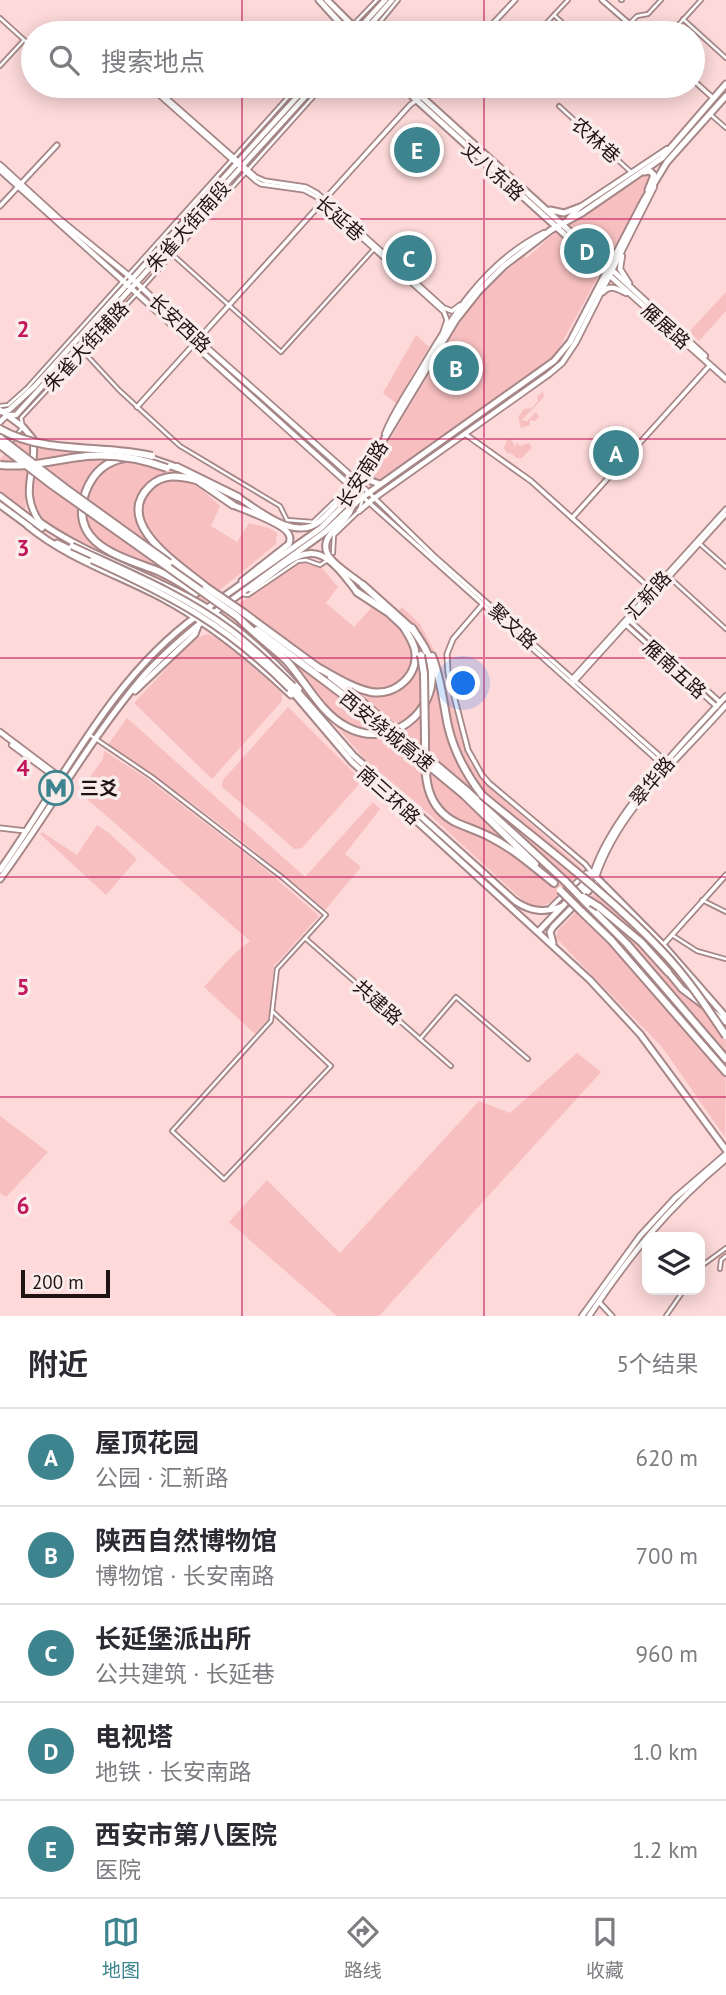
<!DOCTYPE html>
<html lang="zh">
<head>
<meta charset="utf-8">
<style>
	:root { --surface:#fff; --page:#f2f2f3; --text:#2b2b33; --muted:#7c7c81; --line:#e1e1e2; --accent:#3d848e }
	body { margin:0; font-family:"PT Sans","Noto Sans SC",sans-serif; background:var(--page); color:var(--text) }
	.controls { position:absolute; right:21px; bottom:21px; display:grid; overflow:hidden; border-radius:14px; box-shadow:0 4px 18px #0003 }
	.controls button { width:63px; height:63px; display:grid; place-items:center; padding:0; border:0; border-bottom:2px solid var(--line); background:var(--surface); color:var(--text); font:35px sans-serif }
	.scale { position:absolute; left:21px; bottom:18px; width:89px; box-sizing:border-box; padding-left:7px; border:4px solid #1f1313; border-top:0; font-size:19px; line-height:24px; white-space:nowrap; color:#1f1313; -webkit-text-stroke:5px #fbecec; paint-order:stroke }
	.you { position:absolute; left:464px; top:684px; width:24px; height:24px; margin:-18px; border:5px solid #fff; border-radius:50%; background:#1a73e8; box-shadow:0 0 0 10px #1a73e833 }
	.badge { display:grid; place-items:center; width:46px; height:46px; border-radius:50%; background:var(--accent); color:#fff; font-size:23px; font-weight:700 }
	.pin { position:absolute; translate:-50% -50%; border:4px solid #fff; box-shadow:0 2px 7px #0006 }
	.list { margin:0; padding:0; list-style:none }
	h2 { display:flex; justify-content:space-between; align-items:center; height:91px; margin:0; padding:0 28px; font-size:30px }
	h2 small { font-size:23px; font-weight:400; color:var(--muted) }
	.list li { display:grid; grid-template-columns:46px 1fr auto; gap:21px; align-items:center; box-sizing:border-box; height:98px; padding:0 28px; border-top:2px solid var(--line) }
	.list b { display:block; font-size:26px; white-space:nowrap }
	.list p { margin:0; font-size:23px; white-space:nowrap; color:var(--muted) }
	.list em { font-size:23px; font-style:normal; color:var(--muted) }
	.icon { flex:none; width:38px; height:38px; fill:none; stroke:currentColor; stroke-width:2; stroke-linecap:round; stroke-linejoin:round }
	.map { position:relative; flex:none; width:726px; height:1316px; overflow:hidden }
	.search { position:absolute; background:var(--surface); box-shadow:0 4px 18px #0003; left:21px; right:21px; top:21px; height:77px; display:flex; align-items:center; gap:18px; box-sizing:border-box; padding:0 24px; border-radius:38px; color:var(--muted); font-size:26px }
	.sheet { height:581px; background:var(--surface) }
	nav { display:flex; justify-content:space-around; align-items:center; box-sizing:border-box; height:98px; border-top:2px solid var(--line); background:var(--surface); font-size:19px; color:var(--muted) }
	nav a { display:grid; justify-items:center; gap:4px }
	nav .on { color:var(--accent) }
	.map>svg:first-child { display:block }
</style>
</head>
<body>
<div class="map">
<svg width="726" height="1316" viewBox="0 0 726 1316">
	<rect width="100%" height="100%" fill="#fdd9d9"/>
	<!-- green -->
	<g fill="#f7bfc0">
		<path d="M648,174L651,176L649,183L558,350L550,359L380,483H374L370,473L461,320L482,293L523,256L527,258L550,237Z"/>
		<path d="M726,292V311L699,341L689,332Z"/>
		<path d="M416,335L429,347L397,404L383,393Z"/>
		<path d="M543,391L544,397L522,420L527,421L536,412L539,417L535,421L530,420V425L521,428L518,417L524,409L532,408L538,401L537,397Z"/>
		<path d="M24,432L30,436C34,460 22,483 26,507L24,510L0,491V459Z"/>
		<path d="M508,438L513,442L515,448L516,443L520,446L529,443L532,447L522,458H516L513,454L507,453L504,448Z"/>
		<path d="M38,445L129,453L172,471V477C195,482 203,490 220,506L211,526L237,542L249,523L269,528L277,533L276,544L204,603C189,593 173,584 157,577C127,564 41,537 33,504C28,486 35,464 38,445Z"/>
		<path d="M305,563L321,567L338,587L326,603L354,627L372,607L392,618L402,607L420,624L436,654L470,763L490,788L582,869C566,887 556,908 530,907L418,804L366,761L281,661L225,613L298,564Z"/>
		<path d="M207,634L223,641L282,693V701L212,779L134,703L194,639Z"/>
		<path d="M288,707L362,781L302,848L294,849C271,827 246,808 222,787L223,780Z"/>
		<path d="M127,718L305,877L373,802L380,809L345,854L361,867L325,910C256,851 184,793 107,746Z"/>
		<path d="M104,751L146,778L265,869L319,916L274,966L268,1020L255,1034L204,987L233,955L250,941L79,792L103,759Z"/>
		<path d="M97,825L109,833L137,859L106,895L40,834L42,832L77,855Z"/>
		<path d="M597,891H603L726,1026L725,1137L662,1047L556,938L558,930Z"/>
		<path d="M577,1053L601,1072L379,1316H337L229,1222L267,1180L340,1253L479,1101L510,1113Z"/>
		<path d="M0,1116L48,1152L6,1197L0,1193Z"/>
	</g>
	<g fill="none" stroke-linecap="round" stroke-linejoin="round">
		<!-- minor casing -->
		<g stroke="#a68686" stroke-width="6">
			<g id="minor">
				<path d="M621,0H622"/>
				<path d="M554,15L573,33"/>
				<path d="M0,18L33,48"/>
				<path d="M683,19L726,58"/>
				<path d="M629,24L637,16L648,14L661,0"/>
				<path d="M538,32L568,0"/>
				<path d="M345,33L377,0"/>
				<path d="M371,33L398,0"/>
				<path d="M671,33L701,0"/>
				<path d="M0,66L24,40"/>
				<path d="M559,106L632,173"/>
				<path d="M710,114L726,128"/>
				<path d="M172,254L281,352L374,249"/>
				<path d="M82,350L119,390L180,446L280,506L287,520"/>
				<path d="M0,406L8,405L27,388L298,86"/>
				<path d="M9,444L23,427L21,418L142,288L323,86"/>
				<path d="M287,520L313,522L341,495L345,494"/>
				<path d="M700,544L726,567"/>
				<path d="M333,553L334,535L359,511L363,498"/>
				<path d="M669,577L726,629"/>
				<path d="M241,594L248,595L298,561L306,560L320,565L326,561"/>
				<path d="M90,735L152,777L283,878L326,915L277,969L271,1021L172,1131L224,1179L331,1066L272,1011"/>
				<path d="M702,900L726,912"/>
				<path d="M672,935L697,951L726,959"/>
				<path d="M305,938L451,1066"/>
				<path d="M420,1039L456,997L528,1059"/>
				<path d="M700,1267L726,1248"/>
				<path d="M720,1269L721,1260L726,1256"/>
				<path d="M666,1316L684,1290"/>
			</g>
		</g>
		<!-- tertiary casing -->
		<g stroke="#a68686" stroke-width="7">
			<g id="tertiary">
				<path d="M602,0L640,33"/>
				<path d="M484,33L515,0"/>
				<path d="M693,80L713,98"/>
				<path d="M151,86L150,87L256,181L261,184L304,190L317,197L444,312L447,320L443,332"/>
				<path d="M153,86L256,177L265,181L306,187L317,193L444,308L452,311L460,305"/>
				<path d="M0,206L57,145"/>
				<path d="M137,407L410,105L435,86"/>
				<path d="M465,434L531,481L653,591"/>
				<path d="M359,483L433,555L671,766"/>
				<path d="M355,490L664,766"/>
				<path d="M572,518L710,365"/>
				<path d="M483,604L453,639L447,654L448,673L468,750L482,775L489,783L585,864L593,874L586,873L551,907"/>
				<path d="M628,619L720,702"/>
				<path d="M625,624L717,707"/>
				<path d="M572,679L726,509"/>
				<path d="M574,682L726,514"/>
				<path d="M0,828L26,831"/>
				<path d="M663,945L726,875"/>
				<path d="M599,1302L612,1316"/>
			</g>
		</g>
		<!-- secondary casing -->
		<g stroke="#a68686" stroke-width="8">
			<g id="secondary">
				<path d="M355,33L385,0"/>
				<path d="M363,33L392,0"/>
				<path d="M0,165L58,218L128,275L187,330L359,483"/>
				<path d="M0,170L355,490"/>
				<path d="M569,218L580,207L667,149"/>
				<path d="M622,256L620,269L629,283"/>
				<path d="M611,269L705,356"/>
				<path d="M609,275L726,379"/>
				<path d="M603,292C610,284 618,289 626,293"/>
				<path d="M0,412L9,410L35,386L307,86"/>
				<path d="M0,422L7,415H16L315,86"/>
				<path d="M385,434C393,413 407,393 419,373C451,318 484,263 544,233"/>
				<path d="M359,511L373,499L549,374L562,363L576,342L654,187"/>
				<path d="M0,732L61,778"/>
				<path d="M12,745L65,784"/>
				<path d="M593,874C611,815 684,742 726,696"/>
				<path d="M596,877C619,808 679,759 726,705"/>
				<path d="M582,1316L640,1236L675,1198L726,1154"/>
				<path d="M589,1316C630,1255 669,1206 726,1159"/>
			</g>
		</g>
		<!-- primary casing -->
		<g stroke="#a68686" stroke-width="9">
			<g id="primary">
				<path d="M319,0L349,33"/>
				<path d="M327,0L360,33"/>
				<path d="M401,86L606,272"/>
				<path d="M410,86L609,267"/>
				<path d="M644,172L650,171L654,175L648,190"/>
				<path d="M550,210L564,213L580,207"/>
				<path d="M369,471L371,481L380,484"/>
				<path d="M238,497C260,511 295,542 320,521C331,512 340,498 352,492"/>
				<path d="M233,505C245,510 282,523 288,533C291,538 290,540 289,544L242,581"/>
				<path d="M352,507C349,516 342,522 335,529C309,554 343,568 363,585"/>
				<path d="M250,589C272,578 301,539 327,559C339,567 348,581 357,592"/>
				<path d="M206,609L321,528L345,504L456,320L479,291L504,266L551,230L582,213L662,158L726,84"/>
				<path d="M211,615L325,532L360,499L554,361L570,342L644,200L667,162L726,96"/>
				<path d="M135,691L195,634L198,626"/>
				<path d="M0,870C62,783 109,679 198,615"/>
				<path d="M0,879C48,814 88,742 140,680C159,658 181,639 203,621"/>
			</g>
		</g>
		<!-- trunk casing -->
		<g stroke="#a68686" stroke-width="9">
			<g id="trunk">
				<path d="M0,410L23,427L33,439C38,471 17,491 41,524"/>
				<path d="M0,496L42,528"/>
				<path d="M0,505L30,527"/>
				<path d="M40,522C85,554 140,571 188,597C230,619 268,654 299,689"/>
				<path d="M28,526C68,559 119,575 164,599C212,625 252,658 291,695"/>
				<path d="M57,543L92,560"/>
				<path d="M293,686L353,755L515,901C531,912 545,913 563,906"/>
				<path d="M290,689L352,762L590,980L640,1034L726,1150"/>
				<path d="M577,898L592,882"/>
				<path d="M539,931L593,874L663,945L726,1017"/>
				<path d="M553,943L550,932L553,927L595,884"/>
				<path d="M668,972L682,989L726,1022"/>
			</g>
		</g>
		<!-- motorway casing -->
		<g stroke="#a68686" stroke-width="10">
			<g id="motorway">
				<path d="M146,457L178,468"/>
				<path d="M125,458C106,461 93,473 86,491C66,545 123,557 158,571C172,577 184,585 196,593"/>
				<path d="M177,467L238,497"/>
				<path d="M196,480C179,476 164,473 150,486C111,523 181,566 206,587"/>
				<path d="M198,481L233,505"/>
				<path d="M363,585L413,630"/>
				<path d="M357,592L389,613L405,628"/>
				<path d="M244,613L320,669"/>
				<path d="M238,617C253,633 270,645 286,660C306,682 320,713 347,727C389,750 439,713 431,666C429,652 420,640 412,628"/>
				<path d="M257,630L342,694"/>
				<path d="M432,656C441,678 443,702 448,726C454,752 466,774 482,795"/>
				<path d="M317,667C334,676 352,688 371,692C396,696 419,675 415,650C413,641 408,634 403,626"/>
				<path d="M331,677L349,691"/>
				<path d="M425,738C425,771 422,806 457,823C469,828 481,832 492,838C515,850 534,867 554,883"/>
				<path d="M466,790L566,882"/>
				<path d="M464,795L535,864"/>
				<path d="M587,904L627,944L726,1059"/>
				<path d="M599,907L641,942L668,972"/>
				<path d="M581,911L611,940L726,1072"/>
			</g>
		</g>
		<!-- minor -->
		<use href="#minor" stroke="#fff" stroke-width="2.5"/>
		<!-- tertiary -->
		<use href="#tertiary" stroke="#fff" stroke-width="3.5"/>
		<!-- secondary -->
		<use href="#secondary" stroke="#fff" stroke-width="4.5"/>
		<!-- primary -->
		<use href="#primary" stroke="#fff" stroke-width="5"/>
		<!-- trunk -->
		<use href="#trunk" stroke="#fff" stroke-width="5"/>
		<!-- motorway -->
		<use href="#motorway" stroke="#fff" stroke-width="6"/>
		<!-- trunk-bridge casing -->
		<g stroke="#a68686" stroke-width="9" stroke-linecap="butt">
			<g id="trunk-bridge">
				<path d="M72,546C125,571 181,593 229,629C252,646 272,666 293,686"/>
				<path d="M92,560C173,597 227,625 290,689"/>
			</g>
		</g>
		<!-- motorway-bridge casing -->
		<g stroke="#a68686" stroke-width="10" stroke-linecap="butt">
			<g id="motorway-bridge">
				<path d="M0,429C46,455 102,444 152,456"/>
				<path d="M0,438L65,488L169,563"/>
				<path d="M0,445L52,485L238,617"/>
				<path d="M0,465C29,468 58,459 87,456C114,454 142,459 167,468"/>
				<path d="M206,587L244,613"/>
				<path d="M421,655L424,674L425,738"/>
				<path d="M349,691L466,790"/>
				<path d="M342,694L464,795"/>
				<path d="M482,795C542,845 607,893 661,950C686,976 706,1006 726,1036"/>
				<path d="M566,882L587,904"/>
				<path d="M560,890L581,911"/>
				<path d="M583,897L599,907"/>
			</g>
		</g>
		<!-- trunk-bridge -->
		<use href="#trunk-bridge" stroke="#fff" stroke-width="5"/>
		<!-- motorway-bridge -->
		<use href="#motorway-bridge" stroke="#fff" stroke-width="6"/>
	</g>
	<!-- grid -->
	<path fill="none" stroke="#c2185b" stroke-width="2" stroke-opacity="0.55" d="M242,0V33M484,0V33M242,86V1316M484,86V1316M0,219H726M0,439H726M0,658H726M0,877H726M0,1097H726"/>
	<!-- icons -->
	<defs>
		<g id="metro-ring" transform="scale(1.75)"><circle r="9.5" fill="#fbecec" stroke="#3d848e" stroke-width="1.5"/><path d="M-5.5 5V-5H-3L0 0L3-5H5.5V5H3V-.5L0 4L-3-.5V5Z" fill="#3d848e"/></g>
	</defs>
	<g fill-rule="evenodd">
		<use href="#metro-ring" x="56" y="788"/>
	</g>
	<g text-anchor="middle" dominant-baseline="central" stroke-width="7" stroke-linejoin="round" paint-order="stroke">
		<!-- street labels -->
		<g font-size="19" fill="#1f1313" stroke="#fbecec">
			<text transform="translate(596 140) rotate(42)">农林巷</text>
			<text transform="translate(493 171) rotate(42)">丈八东路</text>
			<text transform="translate(340 218) rotate(41)">长延巷</text>
			<text transform="translate(188 226) rotate(-48)">朱雀大街南段</text>
			<text transform="translate(180 323) rotate(43)">长安西路</text>
			<text transform="translate(666 326) rotate(42)">雁展路</text>
			<text transform="translate(86 346) rotate(-47)">朱雀大街辅路</text>
			<text transform="translate(362 474) rotate(-57)">长安南路</text>
			<text transform="translate(648 595) rotate(-48)">汇新路</text>
			<text transform="translate(513 626) rotate(42)">聚文路</text>
			<text transform="translate(675 669) rotate(42)">雁南五路</text>
			<text transform="translate(387 731) rotate(39)">西安绕城高速</text>
			<text transform="translate(652 781) rotate(-50)">翠华路</text>
			<text transform="translate(389 795) rotate(42)">南三环路</text>
			<text transform="translate(378 1002) rotate(41)">共建路</text>
		</g>
		<!-- poi labels -->
		<g font-size="19" font-weight="bold" fill="#1f1313" stroke="#fbecec" text-anchor="start">
			<text x="80" y="788">三爻</text>
		</g>
	</g>
	<g font-size="23" text-anchor="middle" font-weight="bold" fill="#c2185b" stroke="#fbecec" stroke-width="7" stroke-linejoin="round" paint-order="stroke">
		<text x="23" y="337">2</text>
		<text x="23" y="556">3</text>
		<text x="23" y="776">4</text>
		<text x="23" y="995">5</text>
		<text x="23" y="1214">6</text>
	</g>
</svg>
<div class="controls">
<button><svg class="icon" aria-label="layers" viewBox="0 0 24 24"><path d="M12 4l9 5-9 5-9-5zM3 14l9 5 9-5"/></svg></button>
</div>
<div class="scale">200 m</div>
<div class="you"></div>
<div class="pin badge" style="left:616px;top:453px">A</div>
<div class="pin badge" style="left:456px;top:368px">B</div>
<div class="pin badge" style="left:409px;top:258px">C</div>
<div class="pin badge" style="left:587px;top:251px">D</div>
<div class="pin badge" style="left:417px;top:150px">E</div>
<div class="search"><svg class="icon" aria-label="search" viewBox="0 0 24 24"><circle cx="10" cy="10" r="6"/><path d="M15 15l6 6"/></svg>搜索地点</div>
</div>
<section class="sheet">
<h2>附近<small>5个结果</small></h2>
<ul class="list">
<li><span class="badge">A</span><div><b>屋顶花园</b><p>公园 · 汇新路</p></div><em>620 m</em></li>
<li><span class="badge">B</span><div><b>陕西自然博物馆</b><p>博物馆 · 长安南路</p></div><em>700 m</em></li>
<li><span class="badge">C</span><div><b>长延堡派出所</b><p>公共建筑 · 长延巷</p></div><em>960 m</em></li>
<li><span class="badge">D</span><div><b>电视塔</b><p>地铁 · 长安南路</p></div><em>1.0 km</em></li>
<li><span class="badge">E</span><div><b>西安市第八医院</b><p>医院</p></div><em>1.2 km</em></li>
</ul>
</section>
<nav>
<a class="on"><svg class="icon" aria-label="map" viewBox="0 0 24 24"><path d="M3 6l6-2 6 2 6-2v14l-6 2-6-2-6 2zM9 4v14M15 6v14"/></svg>地图</a>
<a><svg class="icon" aria-label="directions" viewBox="0 0 24 24"><path d="M12 3l9 9-9 9-9-9zM9 14v-3h6M13 9l2 2-2 2"/></svg>路线</a>
<a><svg class="icon" aria-label="saved" viewBox="0 0 24 24"><path d="M7 4h10v16l-5-4-5 4z"/></svg>收藏</a>
</nav>
</body>
</html>
